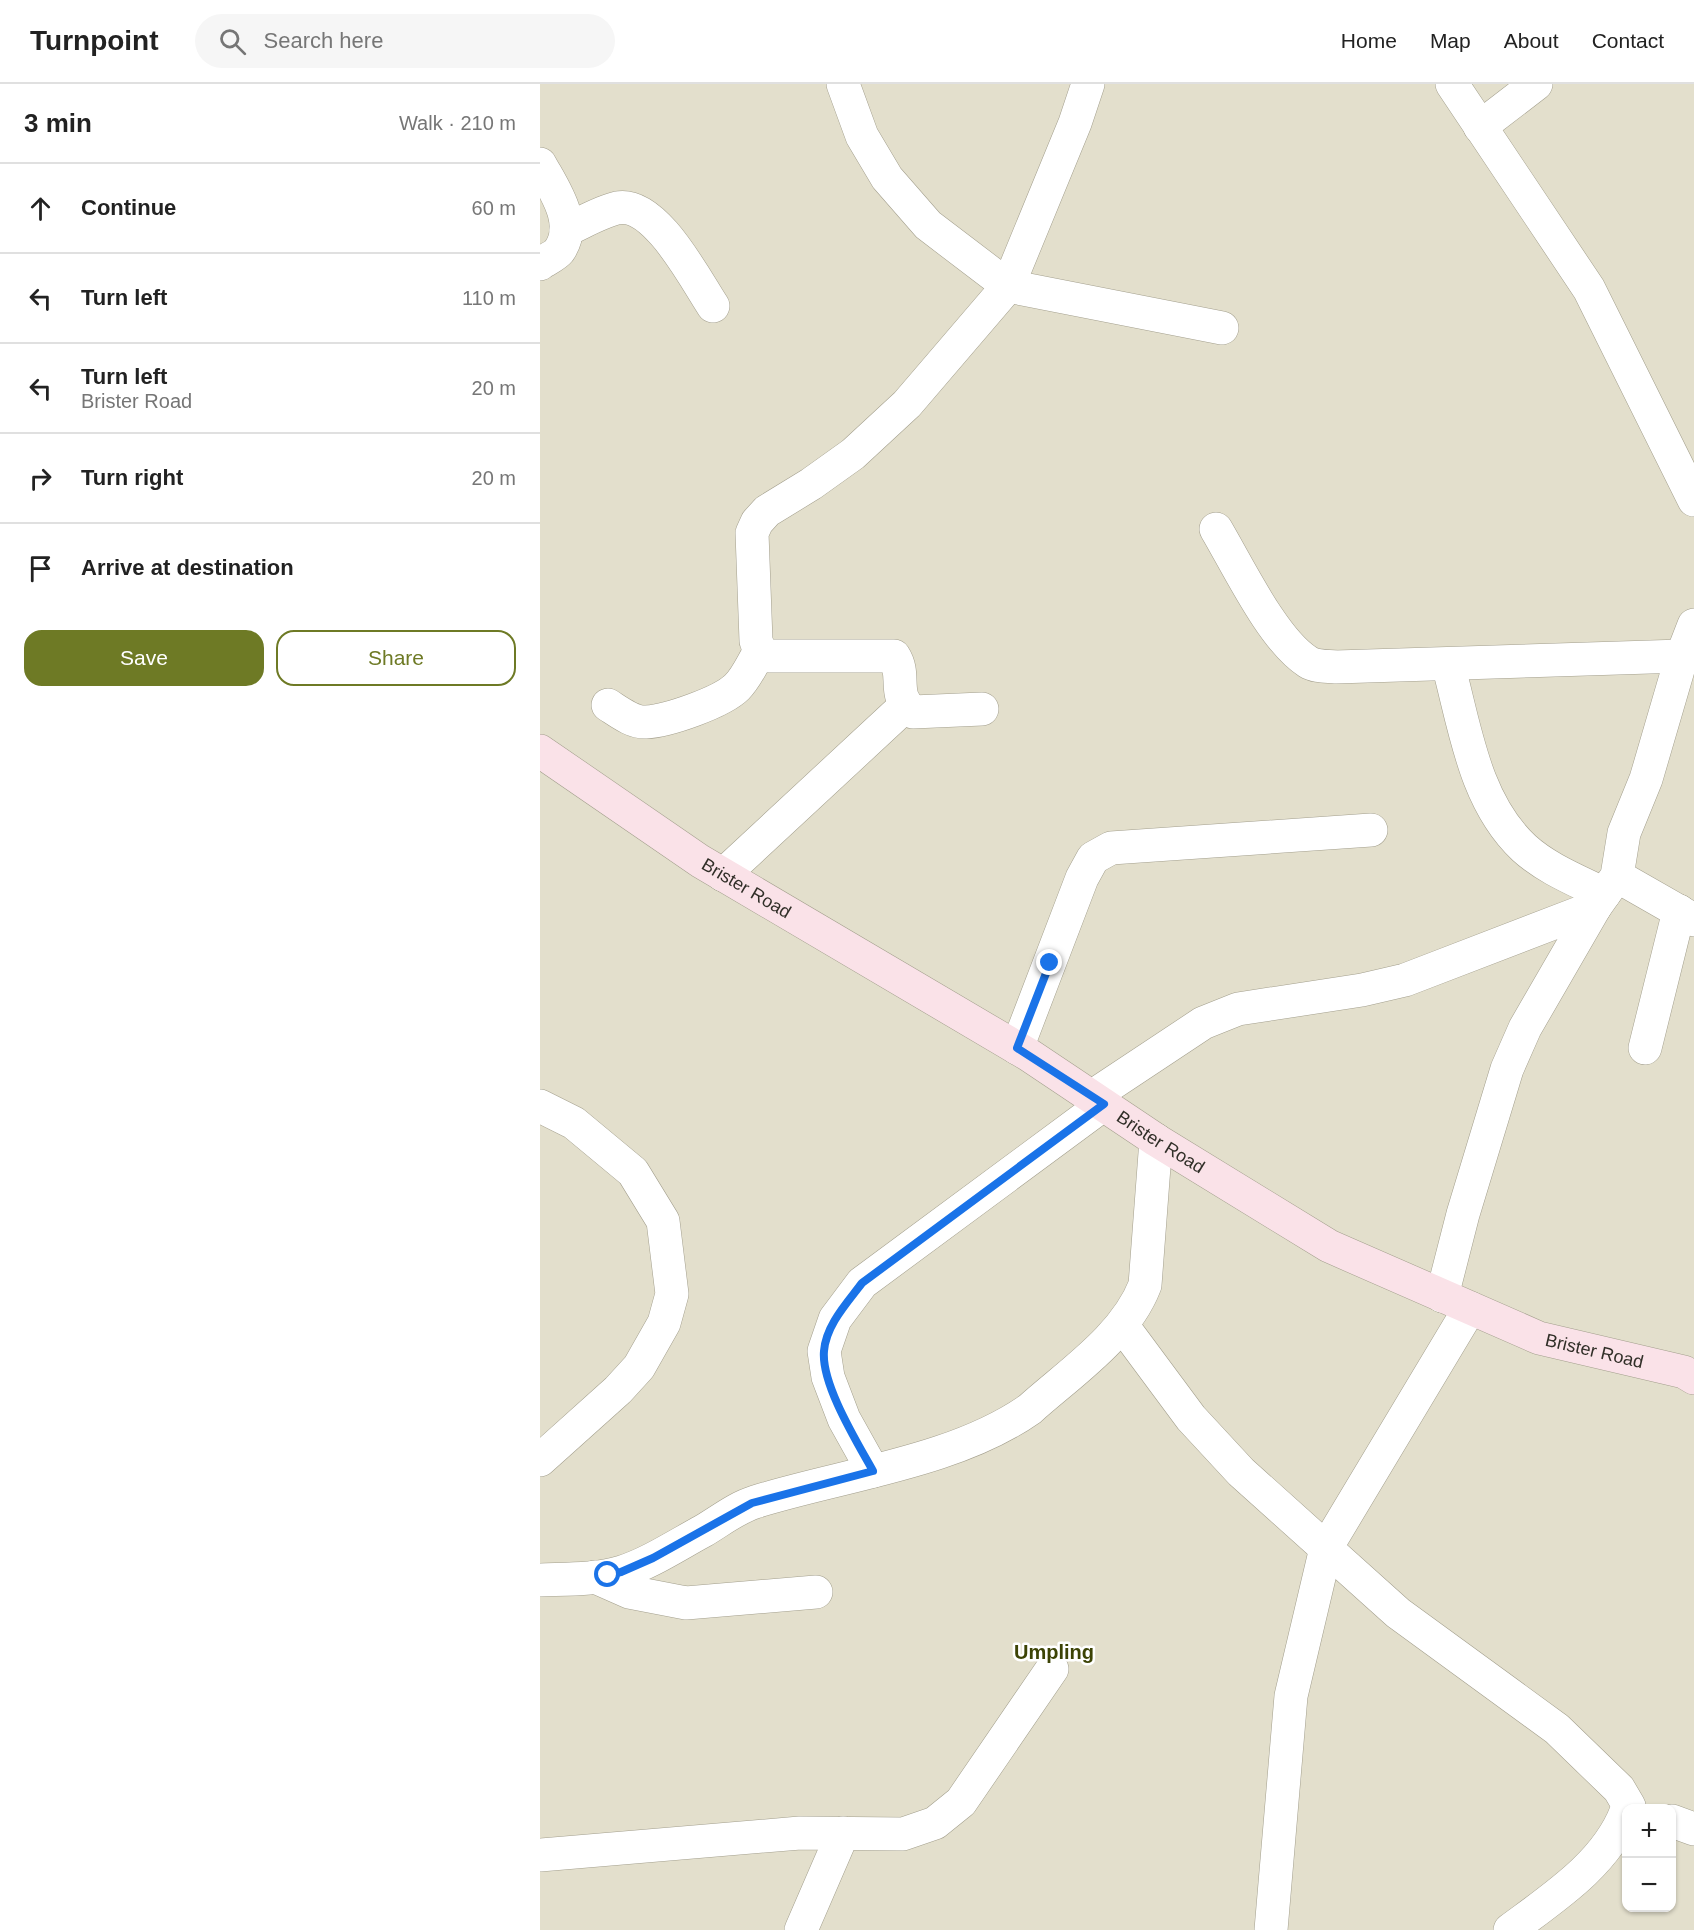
<!DOCTYPE html>
<html lang="en">
<head>
<meta charset="utf-8">
<style>
	:root { --surface:#fff; --page:#f6f6f6; --text:#222; --muted:#767676; --line:#e0e0e0; --accent:#6e7a25 }
	body { margin:0; font-family:Arial,sans-serif; background:var(--page); color:var(--text) }
	.controls { position:absolute; right:18px; bottom:18px; display:grid; overflow:hidden; border-radius:12px; box-shadow:0 2px 4px #0004 }
	.controls button { width:54px; height:54px; display:grid; place-items:center; padding:0; border:0; border-bottom:2px solid var(--line); background:var(--surface); color:var(--text); font:30px sans-serif }
	.stop { position:absolute; width:18px; height:18px; margin:-14px; border:4px solid #1a73e8; border-radius:50%; background:#fff }
	.stop.end { background:#1a73e8; border-color:#fff; box-shadow:0 2px 6px #0008 }
	.list { margin:0; padding:0; list-style:none }
	h2 { display:flex; justify-content:space-between; align-items:center; height:78px; margin:0; padding:0 24px; font-size:26px }
	h2 small { font-size:20px; font-weight:400; color:var(--muted) }
	.list li { display:grid; grid-template-columns:39px 1fr auto; gap:18px; align-items:center; box-sizing:border-box; height:90px; padding:0 24px; border-top:2px solid var(--line) }
	.list b { display:block; font-size:22px; white-space:nowrap }
	.list p { margin:0; font-size:20px; white-space:nowrap; color:var(--muted) }
	.list em { font-size:20px; font-style:normal; color:var(--muted) }
	.actions { display:flex; gap:12px; padding:18px 24px }
	.actions a { flex:1; padding:14px 0; border:2px solid var(--accent); border-radius:18px; text-align:center; font-size:21px; color:var(--accent) }
	.actions .main { background:var(--accent); color:#fff }
	.icon { flex:none; width:33px; height:33px; fill:none; stroke:currentColor; stroke-width:2; stroke-linecap:round; stroke-linejoin:round }
	.map { position:relative; flex:none; width:1154px; height:1846px; overflow:hidden }
	header { display:flex; align-items:center; gap:36px; box-sizing:border-box; height:84px; padding:0 30px; background:var(--surface); border-bottom:2px solid var(--line) }
	header strong { font-size:28px }
	nav { display:flex; gap:33px; margin-inline-start:auto; font-size:21px }
	.search { width:420px; height:54px; background:var(--page); display:flex; align-items:center; gap:15px; box-sizing:border-box; padding:0 21px; border-radius:33px; color:var(--muted); font-size:22px }
	main { display:flex }
	aside { flex:1; background:var(--surface) }
	.map>svg:first-child { display:block }
</style>
</head>
<body>
<header>
<strong>Turnpoint</strong>
<div class="search"><svg class="icon" aria-label="search" viewBox="0 0 24 24"><circle cx="10" cy="10" r="6"/><path d="M15 15l6 6"/></svg>Search here</div>
<nav><a>Home</a><a>Map</a><a>About</a><a>Contact</a></nav>
</header>
<main>
<aside>
<h2>3 min<small>Walk · 210 m</small></h2>
<ul class="list">
<li><svg class="icon" aria-label="ahead" viewBox="0 0 24 24"><path d="M12 20V5M6 11l6-6 6 6"/></svg><div><b>Continue</b></div><em>60 m</em></li>
<li><svg class="icon" aria-label="left" viewBox="0 0 24 24"><path d="M17 20v-9H6M10 6l-5 5 5 5"/></svg><div><b>Turn left</b></div><em>110 m</em></li>
<li><svg class="icon" aria-label="left" viewBox="0 0 24 24"><path d="M17 20v-9H6M10 6l-5 5 5 5"/></svg><div><b>Turn left</b><p>Brister Road</p></div><em>20 m</em></li>
<li><svg class="icon" aria-label="right" viewBox="0 0 24 24"><path d="M7 20v-9h11M14 6l5 5-5 5"/></svg><div><b>Turn right</b></div><em>20 m</em></li>
<li><svg class="icon" aria-label="arrive" viewBox="0 0 24 24"><path d="M6 21V4h12l-3 4 3 4H6"/></svg><div><b>Arrive at destination</b></div></li>
</ul>
<div class="actions"><a class="main">Save</a><a>Share</a></div>
</aside>
<div class="map">
<svg width="1154" height="1846" viewBox="0 0 1154 1846">
	<rect width="100%" height="100%" fill="#e3dfcc"/>
	<g fill="none" stroke-linecap="round" stroke-linejoin="round">
		<!-- street casing -->
		<g stroke="#a39f8d" stroke-width="34">
			<g id="street">
				<path d="M303,0L322,52L347,94L388,141L468,202L682,244"/>
				<path d="M912,0L1049,205L1154,416"/>
				<path d="M940,43L996,0"/>
				<path d="M0,80C13,104 39,139 19,167C15,172 5,176 0,180"/>
				<path d="M26,146C42,139 60,128 77,124C115,116 155,195 173,222"/>
				<path d="M676,445C698,482 733,556 768,578C776,583 787,582 796,583L1142,572"/>
				<path d="M908,580C925,643 934,717 984,764C1007,785 1038,797 1064,810"/>
				<path d="M68,621C79,628 93,639 106,638C128,637 182,618 197,603C207,593 213,578 220,567"/>
				<path d="M442,625L373,628C351,610 367,592 354,572H229L220,567L216,557L212,449L217,438L227,427L271,400L313,370L367,320L468,202L535,39L548,0"/>
				<path d="M183,791L365,622"/>
				<path d="M1077,792L1154,836"/>
				<path d="M477,964L542,794L553,774L571,764L831,746"/>
				<path d="M1105,964L1139,827"/>
				<path d="M553,1012L663,939L698,925L822,906L865,896L1055,823"/>
				<path d="M0,1022L34,1039L93,1088L123,1137L132,1210L124,1239L99,1283L78,1306L0,1376"/>
				<path d="M902,1212L923,1130L967,985L985,944L1055,823L1077,792L1084,749L1106,695L1142,572L1154,541"/>
				<path d="M582,1241L651,1334L701,1388L858,1529L1017,1645L1079,1705L1089,1722L1088,1724"/>
				<path d="M333,1387L304,1335L288,1293L284,1267L295,1235L322,1199L564,1020"/>
				<path d="M55,1493L89,1508L146,1519L276,1508"/>
				<path d="M0,1496C27,1495 56,1496 82,1488C110,1479 137,1461 163,1447C180,1437 196,1424 215,1418C301,1391 415,1378 490,1325C530,1289 585,1253 605,1201L616,1056"/>
				<path d="M1132,1737L1154,1745"/>
				<path d="M0,1771L260,1749L363,1750L395,1739L421,1718L512,1585"/>
				<path d="M261,1846L303,1749"/>
				<path d="M731,1846L751,1612L786,1464L930,1224"/>
				<path d="M970,1846C1013,1814 1066,1780 1086,1728"/>
			</g>
		</g>
		<!-- secondary casing -->
		<g stroke="#a39f8d" stroke-width="34">
			<g id="secondary">
				<path id="s1" d="M0,667L160,777L489,971L616,1056L789,1162L999,1254L1144,1288L1154,1294"/>
			</g>
		</g>
		<!-- street -->
		<use href="#street" stroke="#fff" stroke-width="33"/>
		<!-- secondary -->
		<use href="#secondary" stroke="#fae2e8" stroke-width="33"/>
	</g>
	<g fill="none" stroke-linecap="round" stroke-linejoin="round">
		<!-- route -->
		<path stroke="#1a73e8" stroke-width="8" d="M68,1491L81,1488L113,1474L212,1419L333,1387C317,1358 281,1300 284,1267C286,1241 307,1219 322,1199L564,1020L477,964L510,879"/>
	</g>
	<g text-anchor="middle" dominant-baseline="central" stroke-width="5" stroke-linejoin="round" paint-order="stroke">
		<!-- street labels -->
		<g font-size="18" fill="#312f28" stroke="#fff">
			<text stroke="none"><textPath href="#s1" startOffset="248">Brister Road</textPath></text>
			<text stroke="none"><textPath href="#s1" startOffset="734">Brister Road</textPath></text>
			<text stroke="none"><textPath href="#s1" startOffset="1218">Brister Road</textPath></text>
		</g>
		<!-- neighbourhood labels -->
		<g font-size="20" font-weight="bold" fill="#3c4305" stroke="#fff">
			<text x="514" y="1568">Umpling</text>
		</g>
	</g>
</svg>
<div class="controls">
<button>+</button>
<button>−</button>
</div>
<div class="stop" style="left:68px;top:1491px"></div>
<div class="stop end" style="left:510px;top:879px"></div>
</div>
</main>
</body>
</html>
